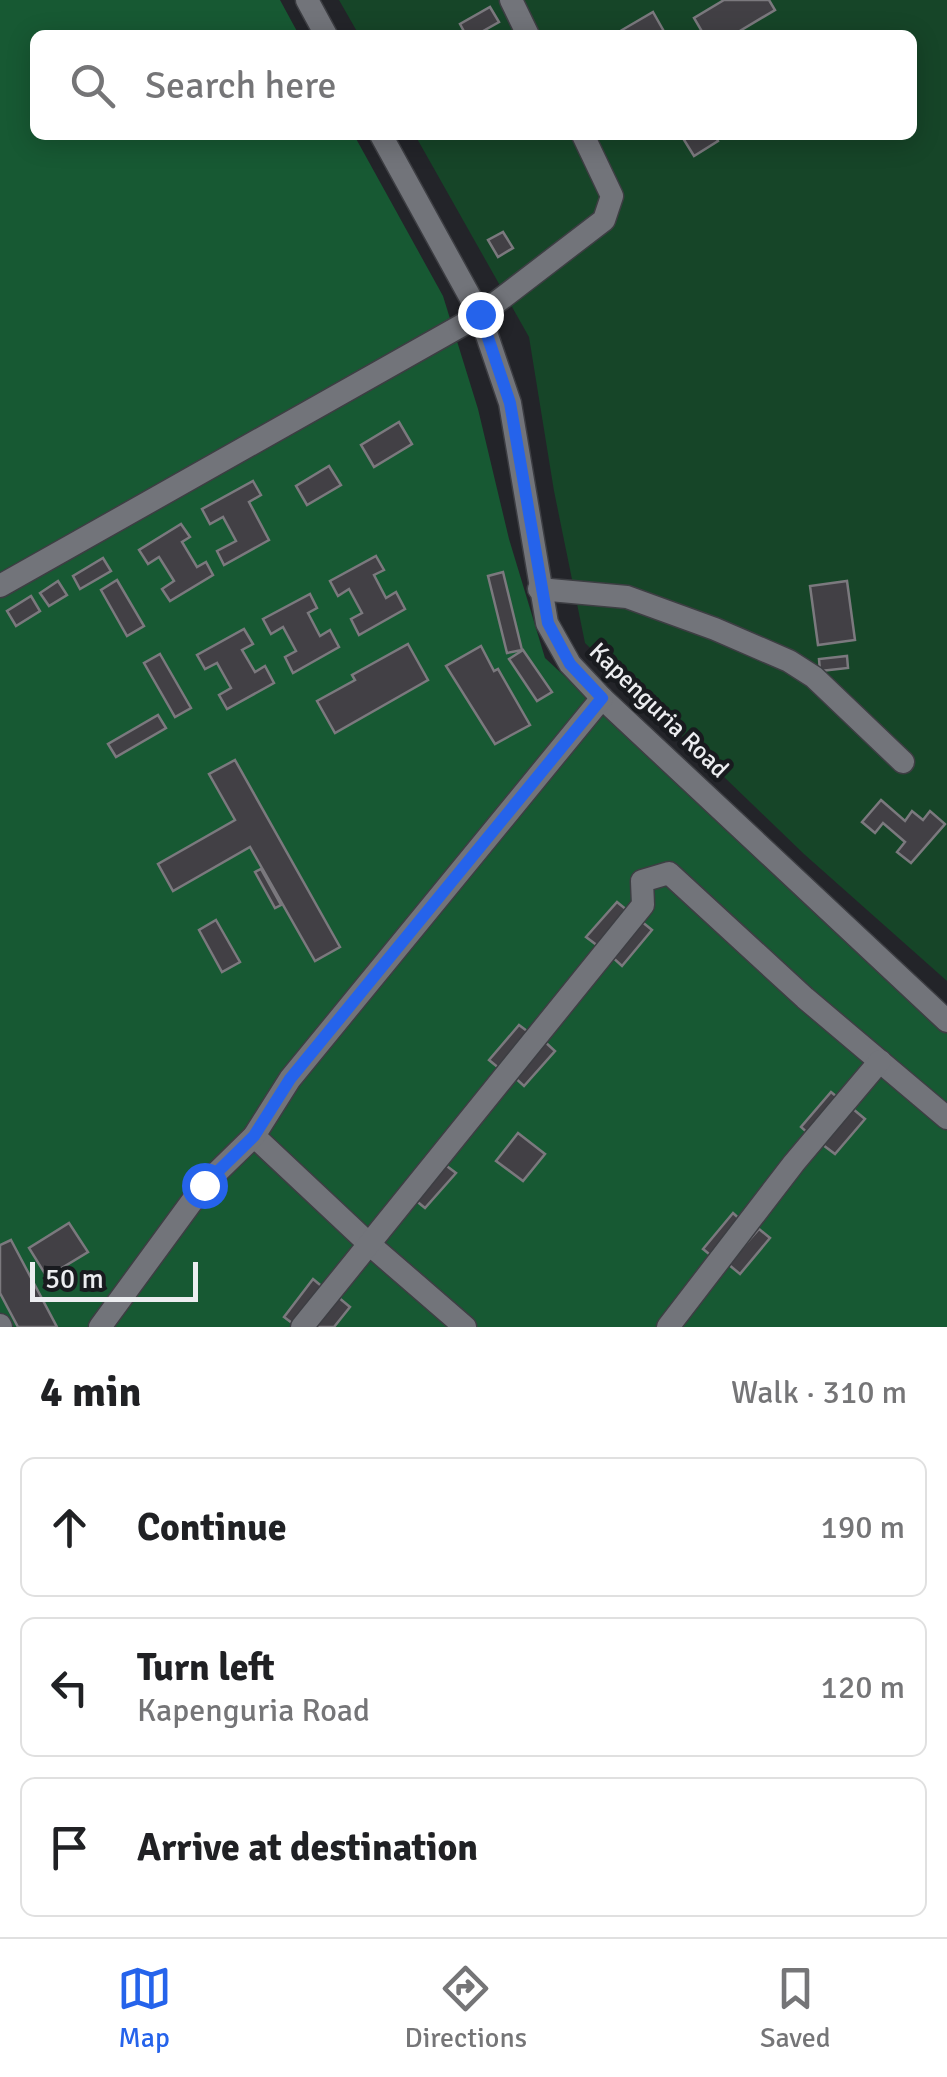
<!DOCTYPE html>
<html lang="en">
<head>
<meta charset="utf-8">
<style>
	:root { --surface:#fff; --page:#f6f6f6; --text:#202124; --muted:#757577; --line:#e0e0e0; --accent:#2563eb }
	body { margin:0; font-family:Signika,sans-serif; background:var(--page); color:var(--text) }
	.scale { position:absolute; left:30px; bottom:25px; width:168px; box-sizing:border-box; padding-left:10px; border:5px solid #ecedf0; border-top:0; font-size:28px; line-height:35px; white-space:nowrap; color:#ecedf0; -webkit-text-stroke:8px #191b1f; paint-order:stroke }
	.stop { position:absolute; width:30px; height:30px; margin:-22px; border:8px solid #2563eb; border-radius:50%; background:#fff }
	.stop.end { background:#2563eb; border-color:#fff; box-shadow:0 2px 10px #0008 }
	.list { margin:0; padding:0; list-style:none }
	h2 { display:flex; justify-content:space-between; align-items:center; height:130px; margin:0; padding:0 40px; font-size:42px }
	h2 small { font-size:32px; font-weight:400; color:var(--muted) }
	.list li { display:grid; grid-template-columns:65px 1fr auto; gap:30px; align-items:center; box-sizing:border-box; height:140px; margin:0 20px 20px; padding:0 20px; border:2px solid var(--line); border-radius:15px }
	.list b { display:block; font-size:38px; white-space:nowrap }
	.list p { margin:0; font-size:32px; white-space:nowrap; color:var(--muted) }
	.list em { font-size:32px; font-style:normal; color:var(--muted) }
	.icon { flex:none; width:55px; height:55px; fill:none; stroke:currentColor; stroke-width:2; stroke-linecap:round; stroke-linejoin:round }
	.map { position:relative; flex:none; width:947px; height:1327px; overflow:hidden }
	.search { position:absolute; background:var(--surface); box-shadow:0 5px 25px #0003; left:30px; right:30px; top:30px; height:110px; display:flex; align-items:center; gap:25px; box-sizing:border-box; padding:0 35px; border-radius:15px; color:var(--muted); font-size:38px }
	.sheet { height:610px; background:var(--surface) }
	nav { display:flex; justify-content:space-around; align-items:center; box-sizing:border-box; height:140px; border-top:2px solid var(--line); background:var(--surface); font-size:28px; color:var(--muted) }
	nav a { display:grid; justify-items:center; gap:5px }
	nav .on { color:var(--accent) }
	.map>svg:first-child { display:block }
</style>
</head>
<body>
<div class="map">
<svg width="947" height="1327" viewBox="0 0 947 1327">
	<rect width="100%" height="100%" fill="#232429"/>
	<!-- green -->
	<path fill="#164528" d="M339,0H947V981L804,854L585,643L554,491L529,337L415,135H912V35H359Z"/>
	<!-- forest -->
	<path fill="#175933" d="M0,0H280L299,35H35V135H354L443,296L478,409L509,539L545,658L947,1030V1327H0Z"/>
	<!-- building -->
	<g fill="#424045" stroke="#7b797e" stroke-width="2.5">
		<path d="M724,0H769L775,10L733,35H704L694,18Z"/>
		<path d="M490,7L499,22L476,35H466L460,24Z"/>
		<path d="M653,12L666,35H626L622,30Z"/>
		<path d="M681,135H715L718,141L694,156Z"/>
		<path d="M503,232L513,248L498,257L488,240Z"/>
		<path d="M399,422L412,444L374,467L361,445Z"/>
		<path d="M329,466L341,485L307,505L296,486Z"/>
		<path d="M253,481L261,495L249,502L269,540L224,565L217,551L236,541L223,517L210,524L202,509Z"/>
		<path d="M181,524L190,537L182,542L197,567L206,562L213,575L170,601L162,589L174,581L159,557L148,564L139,550Z"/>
		<path d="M376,556L384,570L374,575L386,598L396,592L405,609L359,635L351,619L362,613L349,589L338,596L330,581Z"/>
		<path d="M103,558L111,571L80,589L73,576Z"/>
		<path d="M503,572L522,650L507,653L488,576Z"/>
		<path d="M117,580L144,626L127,636L101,590Z"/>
		<path d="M58,581L67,595L49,606L40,593Z"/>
		<path d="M847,581L855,640L818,645L810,586Z"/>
		<path d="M310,594L317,608L308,613L320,636L330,630L339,647L293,673L285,657L296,651L283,627L271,634L263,619Z"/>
		<path d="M31,596L40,611L16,626L7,611Z"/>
		<path d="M244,629L253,644L242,650L255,672L265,666L274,683L227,709L219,695L231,688L217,663L205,669L197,655Z"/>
		<path d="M408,644L428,680L335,733L317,701L355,680L352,675Z"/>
		<path d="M481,646L494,671L498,669L530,725L495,744L446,666Z"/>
		<path d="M523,650L552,692L537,701L509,659Z"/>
		<path d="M160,654L191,708L175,717L144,663Z"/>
		<path d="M847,656L848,668L820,671L819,659Z"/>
		<path d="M158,715L166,728L116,757L108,744Z"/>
		<path d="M235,760L340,947L315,961L250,847L173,891L158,864L235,820L209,774Z"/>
		<path d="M881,800L905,821L912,811L923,820L930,811L945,824L911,863L897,852L905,842L883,823L875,833L862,822Z"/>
		<path d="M261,869L281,905L275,908L255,872Z"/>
		<path d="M617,902L628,911L598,946L586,937Z"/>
		<path d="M216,920L240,962L222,972L199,930Z"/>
		<path d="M641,921L652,930L622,966L611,956Z"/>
		<path d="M519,1025L531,1034L500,1069L489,1060Z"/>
		<path d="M544,1041L555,1051L524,1086L513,1076Z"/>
		<path d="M831,1092L842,1101L812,1137L801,1127Z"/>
		<path d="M853,1109L865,1119L835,1154L823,1145Z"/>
		<path d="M518,1133L545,1154L523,1181L496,1161Z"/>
		<path d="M444,1164L456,1173L425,1208L414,1199Z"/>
		<path d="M733,1213L744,1223L714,1258L703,1249Z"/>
		<path d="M69,1223L88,1252L47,1277L29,1248Z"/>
		<path d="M759,1229L770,1238L740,1274L728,1264Z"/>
		<path d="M11,1240L57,1327H18L0,1293V1245Z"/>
		<path d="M313,1279L325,1289L296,1326L284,1317Z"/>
		<path d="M338,1297L350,1307L334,1327H314Z"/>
	</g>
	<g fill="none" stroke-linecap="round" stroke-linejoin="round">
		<!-- street casing -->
		<g stroke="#3d3e43" stroke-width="25">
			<g id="street">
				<path d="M307,0L326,35"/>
				<path d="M511,0L528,35"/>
				<path d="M381,135L480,315L510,403L547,623L570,664L602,698L947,1021"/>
				<path d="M0,586L480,315L604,220L612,196L583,135"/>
				<path d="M539,589L627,597L715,629L789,661L814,677L903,762"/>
				<path d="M254,1136L368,1243L465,1327"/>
				<path d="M0,1325L1,1327"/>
				<path d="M100,1327L204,1185L254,1136L290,1079L602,698"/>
				<path d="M302,1327L643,905L642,881L669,873L805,998L947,1118"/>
				<path d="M668,1327L794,1163L880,1061"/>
			</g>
		</g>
		<!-- street -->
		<use href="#street" stroke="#72747a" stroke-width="22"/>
	</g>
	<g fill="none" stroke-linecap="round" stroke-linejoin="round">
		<!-- route -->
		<path stroke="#2563eb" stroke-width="12" d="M204,1185L254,1136L290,1079L602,698L570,664L548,623L510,403L480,314"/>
	</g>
	<g text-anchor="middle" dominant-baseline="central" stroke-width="9" stroke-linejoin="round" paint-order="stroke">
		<!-- street labels -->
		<g font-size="25" fill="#ecedf0" stroke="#191b1f">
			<text transform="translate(659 710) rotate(44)">Kapenguria Road</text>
		</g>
	</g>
</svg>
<div class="scale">50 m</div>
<div class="stop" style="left:204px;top:1185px"></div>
<div class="stop end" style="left:480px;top:314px"></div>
<div class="search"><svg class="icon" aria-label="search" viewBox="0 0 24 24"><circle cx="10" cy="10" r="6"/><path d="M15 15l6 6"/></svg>Search here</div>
</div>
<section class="sheet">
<h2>4 min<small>Walk · 310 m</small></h2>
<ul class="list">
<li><svg class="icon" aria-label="ahead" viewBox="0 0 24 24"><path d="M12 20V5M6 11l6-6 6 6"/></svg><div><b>Continue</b></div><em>190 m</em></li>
<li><svg class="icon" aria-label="left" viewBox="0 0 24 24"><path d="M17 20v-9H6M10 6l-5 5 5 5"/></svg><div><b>Turn left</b><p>Kapenguria Road</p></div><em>120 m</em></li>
<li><svg class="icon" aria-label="arrive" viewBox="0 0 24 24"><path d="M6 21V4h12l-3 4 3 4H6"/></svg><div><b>Arrive at destination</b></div></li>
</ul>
</section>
<nav>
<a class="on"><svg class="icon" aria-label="map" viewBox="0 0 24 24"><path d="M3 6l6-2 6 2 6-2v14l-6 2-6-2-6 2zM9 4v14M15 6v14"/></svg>Map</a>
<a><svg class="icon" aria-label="directions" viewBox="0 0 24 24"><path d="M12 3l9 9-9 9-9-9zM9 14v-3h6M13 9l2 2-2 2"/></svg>Directions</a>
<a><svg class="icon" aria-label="saved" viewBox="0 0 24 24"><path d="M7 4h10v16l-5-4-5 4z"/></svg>Saved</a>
</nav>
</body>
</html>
